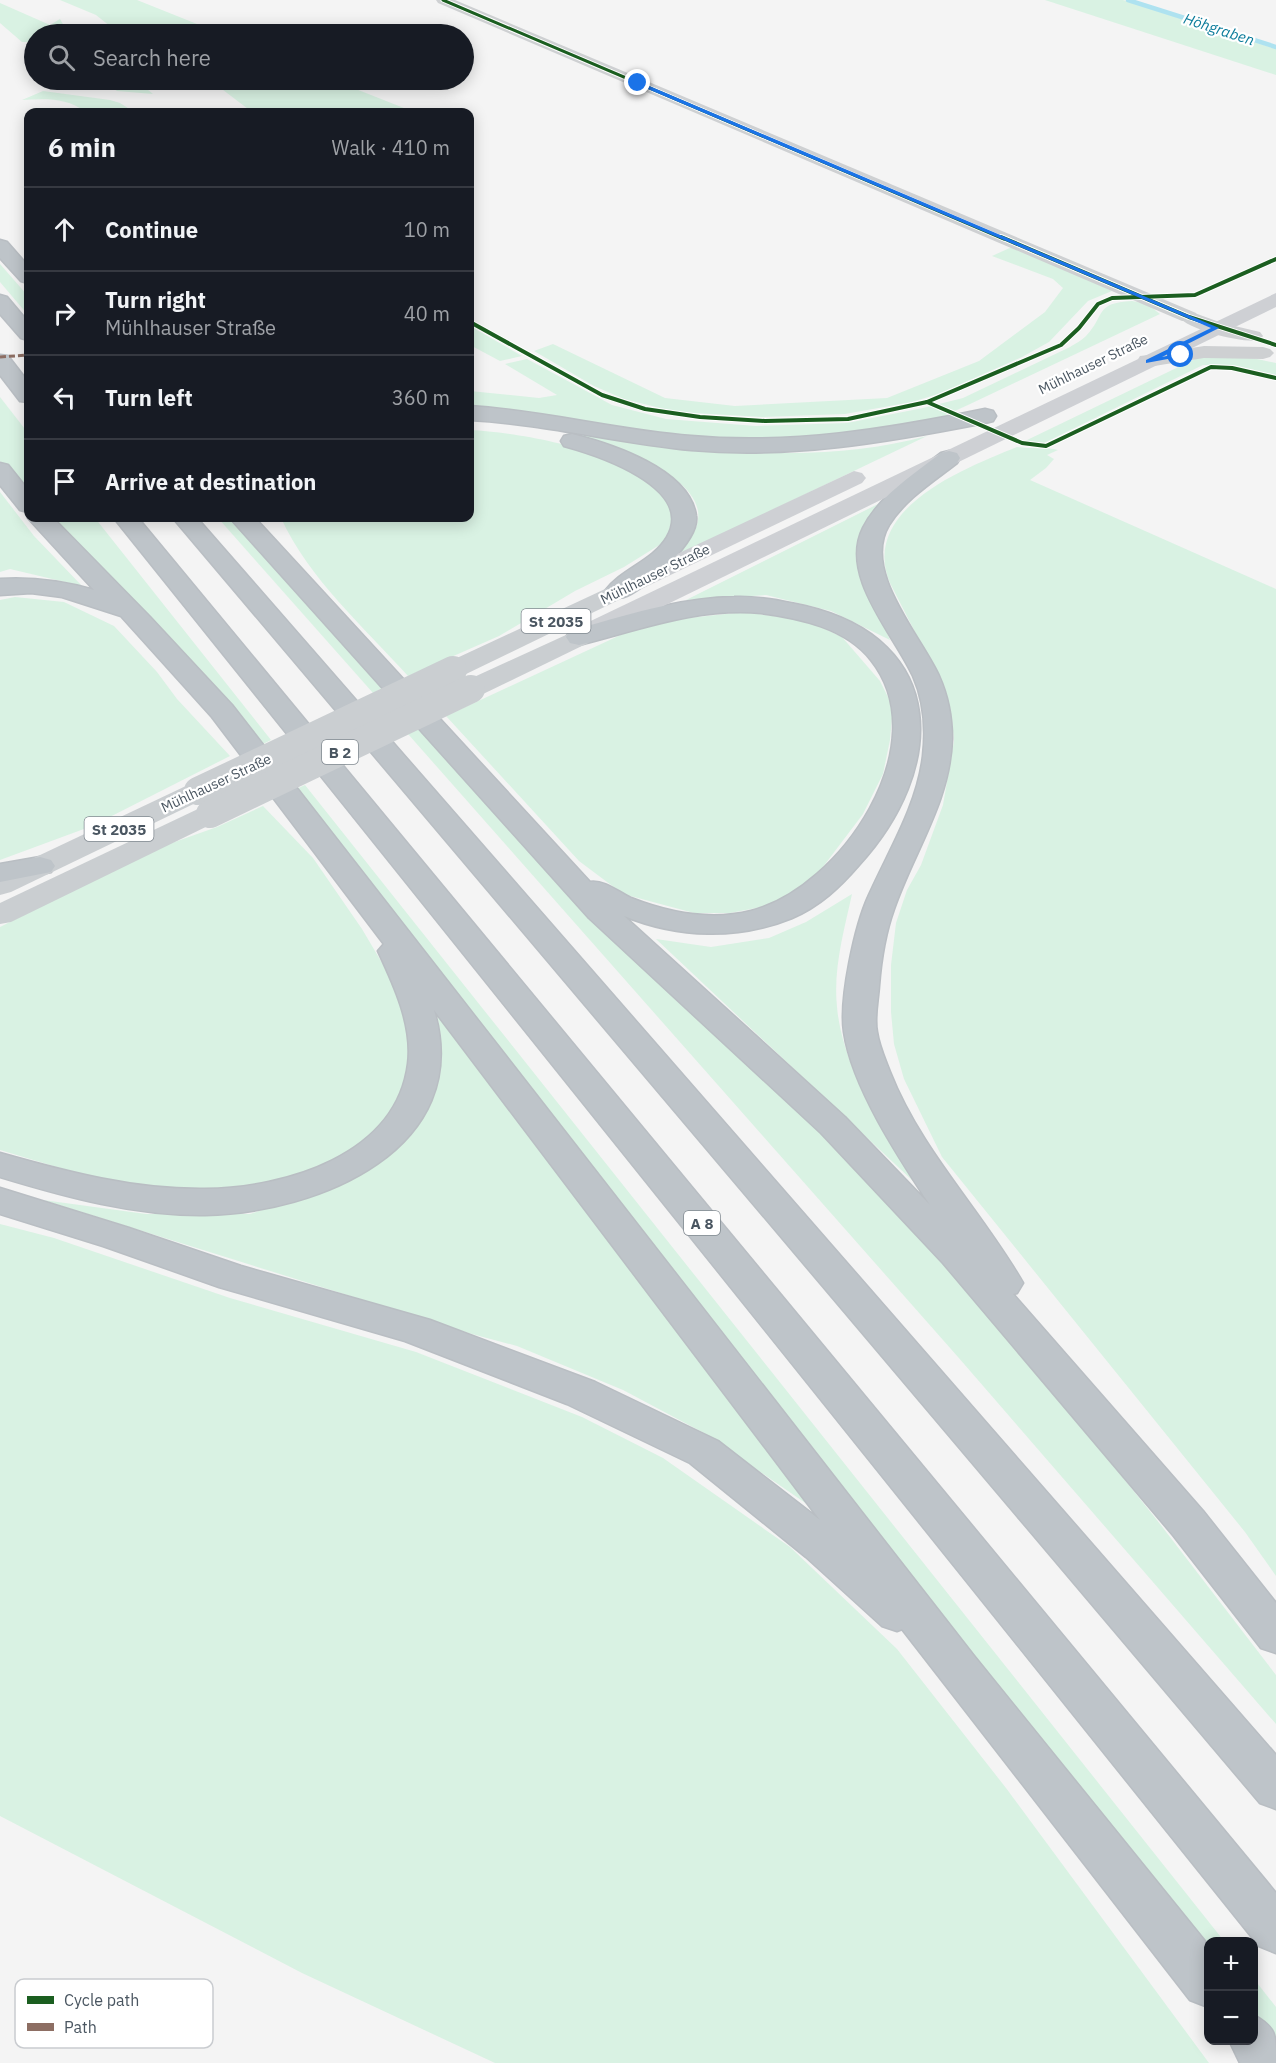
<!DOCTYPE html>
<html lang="en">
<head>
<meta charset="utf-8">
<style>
	:root { --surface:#171b24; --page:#242831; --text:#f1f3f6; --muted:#9ea1a6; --line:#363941 }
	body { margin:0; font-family:"IBM Plex Sans",sans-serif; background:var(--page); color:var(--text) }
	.controls { position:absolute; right:18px; bottom:18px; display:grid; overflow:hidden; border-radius:12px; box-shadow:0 3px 15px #0003 }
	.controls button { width:54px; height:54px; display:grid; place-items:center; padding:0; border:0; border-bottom:2px solid var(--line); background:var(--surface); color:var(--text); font:30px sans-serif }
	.stop { position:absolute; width:18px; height:18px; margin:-14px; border:4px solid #1a73e8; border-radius:50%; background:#fff }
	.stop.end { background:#1a73e8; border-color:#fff; box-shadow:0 2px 6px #0008 }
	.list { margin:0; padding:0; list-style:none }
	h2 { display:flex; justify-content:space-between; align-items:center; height:78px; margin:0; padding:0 24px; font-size:26px }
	h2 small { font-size:20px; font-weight:400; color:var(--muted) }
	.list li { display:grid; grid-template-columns:39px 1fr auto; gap:18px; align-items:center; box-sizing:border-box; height:84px; padding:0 24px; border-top:2px solid var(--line) }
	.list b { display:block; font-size:22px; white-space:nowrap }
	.list p { margin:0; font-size:20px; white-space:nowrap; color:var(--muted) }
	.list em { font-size:20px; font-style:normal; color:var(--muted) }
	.icon { flex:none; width:33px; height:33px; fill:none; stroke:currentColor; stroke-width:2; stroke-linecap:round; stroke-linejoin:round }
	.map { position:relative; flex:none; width:1276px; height:2063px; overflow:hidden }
	.search { position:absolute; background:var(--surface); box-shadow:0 3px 15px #0003; left:24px; top:24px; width:450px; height:66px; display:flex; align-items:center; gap:15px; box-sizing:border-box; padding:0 21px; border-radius:33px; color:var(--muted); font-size:22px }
	.panel { position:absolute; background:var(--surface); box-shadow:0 3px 15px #0003; left:24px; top:108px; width:450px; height:414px; border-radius:12px }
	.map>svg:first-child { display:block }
</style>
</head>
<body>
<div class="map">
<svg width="1276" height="2063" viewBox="0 0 1276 2063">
	<rect width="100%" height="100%" fill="#f4f4f4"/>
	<!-- green -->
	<g fill="#d9f2e3">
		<path d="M60,0H137L222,34H120L96,15Z"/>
		<path d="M1045,0H1123L1276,49V75Z"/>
		<path d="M0,3L50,25L60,19L64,26L52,34H34V42H22L0,23Z"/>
		<path d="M104,80L114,83L136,80L153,94L117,91Z"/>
		<path d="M210,80H333L414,112H252Z"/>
		<path d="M43,91L110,100L120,103L134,112H85C67,97 44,99 22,100Z"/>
		<path d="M1014,246L1112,291L1088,301L1049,342L1022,357L938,394L912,402L845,414L762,417L676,412L624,399L594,386L534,351L553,344L665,398L735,406L887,398L979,361L1045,312L1063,288L1053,279L992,256Z"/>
		<path d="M0,264L28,296V315L0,282Z"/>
		<path d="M1132,301L1147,304L1160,314L968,405L935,420L900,428L765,442L669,435L511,411L470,409V391L539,398L557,395L505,364L527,359L612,405L666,419L756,426L847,423L923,408L963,398L1070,347C1075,344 1082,340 1086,336C1106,315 1094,303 1132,301Z"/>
		<path d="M470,326L522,356L500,361L470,345Z"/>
		<path d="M1212,355L1248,357L1276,363V375L1233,365H1203L1044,443L1025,441L1195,359Z"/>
		<path d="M0,397L28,433V495L0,461Z"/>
		<path d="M549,428C673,445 803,470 927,436L672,558C681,547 693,538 697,525C713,471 585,438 549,428Z"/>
		<path d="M470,430C525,433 636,452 668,503C672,509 673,518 675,525L669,539L624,567L575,591L499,636L408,676C364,627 309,579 281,518H470Z"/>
		<path d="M1017,447C1030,449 1048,447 1058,450L1047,455L1054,459L1046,468L1030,480L1276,589V1576L1245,1532L942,1157L904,1079L894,1044L891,1012V965L896,923L907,890L921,865L943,805L954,741L952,719L944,689L890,583C859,509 965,468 1017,447Z"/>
		<path d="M0,492L34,536L82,586L10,569L0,572Z"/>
		<path d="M880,503L859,541L857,565L890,640L831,611L766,595L686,600Z"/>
		<path d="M47,518H95L271,740L263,744L236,710Z"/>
		<path d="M218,518H233L382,688L373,693Z"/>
		<path d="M15,597L64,602L114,626L157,672L177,699L230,756L92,826L0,860V600Z"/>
		<path d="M744,612L808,621L842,637L880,681L893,707L890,740L883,774L863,814L807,888L766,906L730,913H694L623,894L579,861L446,716L627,632L670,620Z"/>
		<path d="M418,729L566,889L825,1130L1049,1385L1160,1524L1276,1675V1724L958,1357L408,734Z"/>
		<path d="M305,785L1224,1941L1208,1942V1955L1071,1785L294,790Z"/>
		<path d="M263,806L313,858L362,929L388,973L402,1011L411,1047L406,1077L386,1125L327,1167L251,1189H163L120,1183L60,1168L0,1150V927L152,850L217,827Z"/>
		<path d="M852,894C844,931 833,969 837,1007C842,1065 883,1133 914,1182L656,939L711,947L769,938L806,922Z"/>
		<path d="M437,1013L840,1527L704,1433L623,1390L517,1346L472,1334L43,1200L146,1214H250L349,1180L378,1162L401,1143L429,1107L440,1076L441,1038Z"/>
		<path d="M0,1224L54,1238L230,1298L416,1352L582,1417L663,1458L790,1547L897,1649L1006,1788L1209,2063H495L302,1973L0,1816Z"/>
		<path d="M1254,1979L1276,2007V2038L1254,2011Z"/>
	</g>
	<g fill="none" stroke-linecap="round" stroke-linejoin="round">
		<!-- stream -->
		<path stroke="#aee2f0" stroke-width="4.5" d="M1128,0L1276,47"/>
		<!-- motorway casing -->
		<g stroke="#b9bec3" stroke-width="3">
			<g id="motorway">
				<path d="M0,240L7,242L28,266V283L21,281L0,258Z"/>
				<path d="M0,295L7,297L28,322V340L21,338L0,314Z"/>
				<path d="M0,355L8,356L28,382V402L20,401L0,375Z"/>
				<path d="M470,406C545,411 617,430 691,436C791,445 888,429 985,409L993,411L996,416L993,421L985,423C888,442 791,459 691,450C617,443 545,424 470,420Z"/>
				<path d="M572,434C611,444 690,469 696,516C700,541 648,586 627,596C621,599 615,598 609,596L605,591C621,569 653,561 667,537C696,487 597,455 564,446L561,441L564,436Z"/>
				<path d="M949,451L957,453L960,458L957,463C934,481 905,499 889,525C861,571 921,636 939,676C948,696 952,718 952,739C950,802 914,851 894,909C885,934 881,960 879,986C878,1001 874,1018 877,1032C879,1046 885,1059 890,1072C921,1151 981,1210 1023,1283L1017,1293L1013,1294L1203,1511L1276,1603V1653L1261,1648L1173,1535L943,1263L821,1133L589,918L230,518H255L590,882C605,880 618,892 631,898C669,913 711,921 751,911C841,888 938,744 871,660C846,628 800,618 761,613C698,607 639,630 579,645L570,643L566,637L570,631C623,616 678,598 734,597C758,596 782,601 805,606C950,640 946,770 859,865C840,887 820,906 792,918C738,940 678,938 624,916L845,1117L930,1205C899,1158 852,1087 844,1032C839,999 855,925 869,895C889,850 917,806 923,756C926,730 924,701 913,676C894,634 839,576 863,528C879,496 914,474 941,453Z"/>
				<path d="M0,463L8,465L28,490V512L20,510L0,485Z"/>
				<path d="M28,518H53L150,617L232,705L974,1656L1208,1945V2007L1190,2000L902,1629L897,1631L882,1626L806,1557L690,1463L567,1404L405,1341L219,1287L103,1246L0,1214V1188L129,1228L241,1266L430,1320L595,1382L718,1441L820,1520L434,1010C475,1149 318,1213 205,1215C135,1216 66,1197 0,1177V1153C67,1172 135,1190 205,1189C285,1188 396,1156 408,1064C413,1026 394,985 378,951L384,944L212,717L121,616L62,597L31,593L0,595V579C32,577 63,581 94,590Z"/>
				<path d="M114,518H138L1276,1893V1953L1259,1946Z"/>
				<path d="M173,518H197L1276,1755V1809L1260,1803Z"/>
				<path d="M40,857L51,860L55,866L51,872L0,882V864Z"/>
				<path d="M1254,2015C1276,2028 1276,2033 1276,2063H1240L1229,2040H1254Z"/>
			</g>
		</g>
		<!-- minor -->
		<path fill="#ced0d2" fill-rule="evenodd" d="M436,0H455L1196,313L1198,317L1196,321H1182L438,3Z"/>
		<!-- tertiary -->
		<g fill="#ced0d2" fill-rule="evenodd">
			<path d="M1189,311L1222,323L1260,332L1263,336L1260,340C1245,344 1188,330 1179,317L1182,313Z"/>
			<path d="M1204,346L1263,347L1270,349L1274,353L1270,357L1263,359L1204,358L1148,367L1140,366L1137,361L1140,356L1148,355Z"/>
		</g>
		<!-- secondary -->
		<g fill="#ced0d4" fill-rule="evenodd">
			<path d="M1276,293V307L592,641L583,643L574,641L570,635L574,629Z"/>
			<path d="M854,471L862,473L866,478L862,483L631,594L622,597L613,594L609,589L613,584Z"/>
		</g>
		<!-- primary -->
		<g fill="#caced1" fill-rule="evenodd">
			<path d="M618,583L627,586L631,591L627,596L462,676L453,678L444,676L440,670L444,664Z"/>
			<path d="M579,629L588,631L592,637L588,643L481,695L471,697L461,695L457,689L461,683Z"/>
			<path d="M198,782L208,785L212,791L208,797L11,892L0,895V874L188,785Z"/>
			<path d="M210,805L220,808L225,814L220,820L11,922L0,924V903L200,808Z"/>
		</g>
		<!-- motorway -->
		<use href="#motorway" fill="#bec4c9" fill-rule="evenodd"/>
		<!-- primary-bridge -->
		<g stroke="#caced1" stroke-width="28">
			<path d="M198,791L453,670"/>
			<path d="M210,814L471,689"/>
		</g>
		<!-- quiet -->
		<path stroke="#8d6e63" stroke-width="3" stroke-dasharray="6 3" stroke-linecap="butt" d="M0,357L28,355"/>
		<!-- cycleway-far1 casing -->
		<g stroke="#fff" stroke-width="5">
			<path id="cycleway-far1" d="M443,0L1004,239"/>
		</g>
		<!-- cycleway casing -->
		<g stroke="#fff" stroke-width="6">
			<g id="cycleway">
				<path d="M1001,237L1189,317L1276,345"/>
				<path d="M470,322L602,395L645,409L700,417L765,421L848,419L927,402L1061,345L1079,328L1098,304L1112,298L1195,295L1276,259"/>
				<path d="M927,402L1022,443L1046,446L1211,367L1232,368L1276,378"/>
			</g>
		</g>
		<!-- cycleway-far1 -->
		<use href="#cycleway-far1" stroke="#1b5e20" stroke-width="3"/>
		<!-- cycleway -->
		<use href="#cycleway" stroke="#1b5e20" stroke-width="4"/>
	</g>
	<!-- route -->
	<path fill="#1a73e8" d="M636,82H640L1219,328L1162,357L1181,353L1184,356L1146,363V360L1211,328L636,84Z"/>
	<g text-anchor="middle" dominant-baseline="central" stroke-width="4.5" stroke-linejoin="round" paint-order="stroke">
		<!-- far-street labels -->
		<g font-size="14" fill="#4a5661" stroke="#fff">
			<text transform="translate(1093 364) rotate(-26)">Mühlhauser Straße</text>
			<text transform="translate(655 574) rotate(-26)">Mühlhauser Straße</text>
			<text transform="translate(216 783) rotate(-25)">Mühlhauser Straße</text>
		</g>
		<!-- far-water labels -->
		<g font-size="15" font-style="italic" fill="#0c7c9b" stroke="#fff">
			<text transform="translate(1219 29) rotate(18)">Höhgraben</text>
		</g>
		<!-- shield labels -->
		<g fill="#fff" stroke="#808990" stroke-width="1.5">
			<rect x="521.5" y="609" width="69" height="24" rx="4.5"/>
			<rect x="322" y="740" width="36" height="24" rx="4.5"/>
			<rect x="84.5" y="817" width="69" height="24" rx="4.5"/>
			<rect x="684" y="1211" width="36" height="24" rx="4.5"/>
		</g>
		<g font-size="15" font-weight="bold" fill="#4a5661">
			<text x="556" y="621">St 2035</text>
			<text x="340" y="752">B 2</text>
			<text x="119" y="829">St 2035</text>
			<text x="702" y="1223">A 8</text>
		</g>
	</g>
	<!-- legend -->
	<rect x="15" y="1979" width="198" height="69" rx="9" fill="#fff" stroke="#c9ccd0" stroke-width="1.5"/>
	<rect x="27" y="1996" width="27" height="8" fill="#1b5e20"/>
	<rect x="27" y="2023" width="27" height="8" fill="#8d6e63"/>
	<g font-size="16" fill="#4a5661">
		<text x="64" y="2006">Cycle path</text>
		<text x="64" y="2033">Path</text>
	</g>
</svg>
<div class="controls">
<button>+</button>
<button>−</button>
</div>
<div class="stop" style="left:1181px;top:355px"></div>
<div class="stop end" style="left:638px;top:83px"></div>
<div class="search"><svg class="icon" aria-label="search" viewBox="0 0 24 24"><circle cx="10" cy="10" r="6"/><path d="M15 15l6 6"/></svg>Search here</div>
<section class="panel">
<h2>6 min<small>Walk · 410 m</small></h2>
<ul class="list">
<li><svg class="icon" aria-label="ahead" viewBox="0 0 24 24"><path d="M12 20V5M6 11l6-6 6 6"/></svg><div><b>Continue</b></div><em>10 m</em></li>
<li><svg class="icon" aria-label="right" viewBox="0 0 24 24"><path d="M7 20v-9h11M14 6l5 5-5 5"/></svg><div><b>Turn right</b><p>Mühlhauser Straße</p></div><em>40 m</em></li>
<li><svg class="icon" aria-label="left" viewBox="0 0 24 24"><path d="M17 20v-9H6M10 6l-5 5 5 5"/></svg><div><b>Turn left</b></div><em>360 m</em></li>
<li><svg class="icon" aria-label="arrive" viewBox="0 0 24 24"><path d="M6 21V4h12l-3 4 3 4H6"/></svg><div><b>Arrive at destination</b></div></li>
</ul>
</section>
</div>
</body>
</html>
